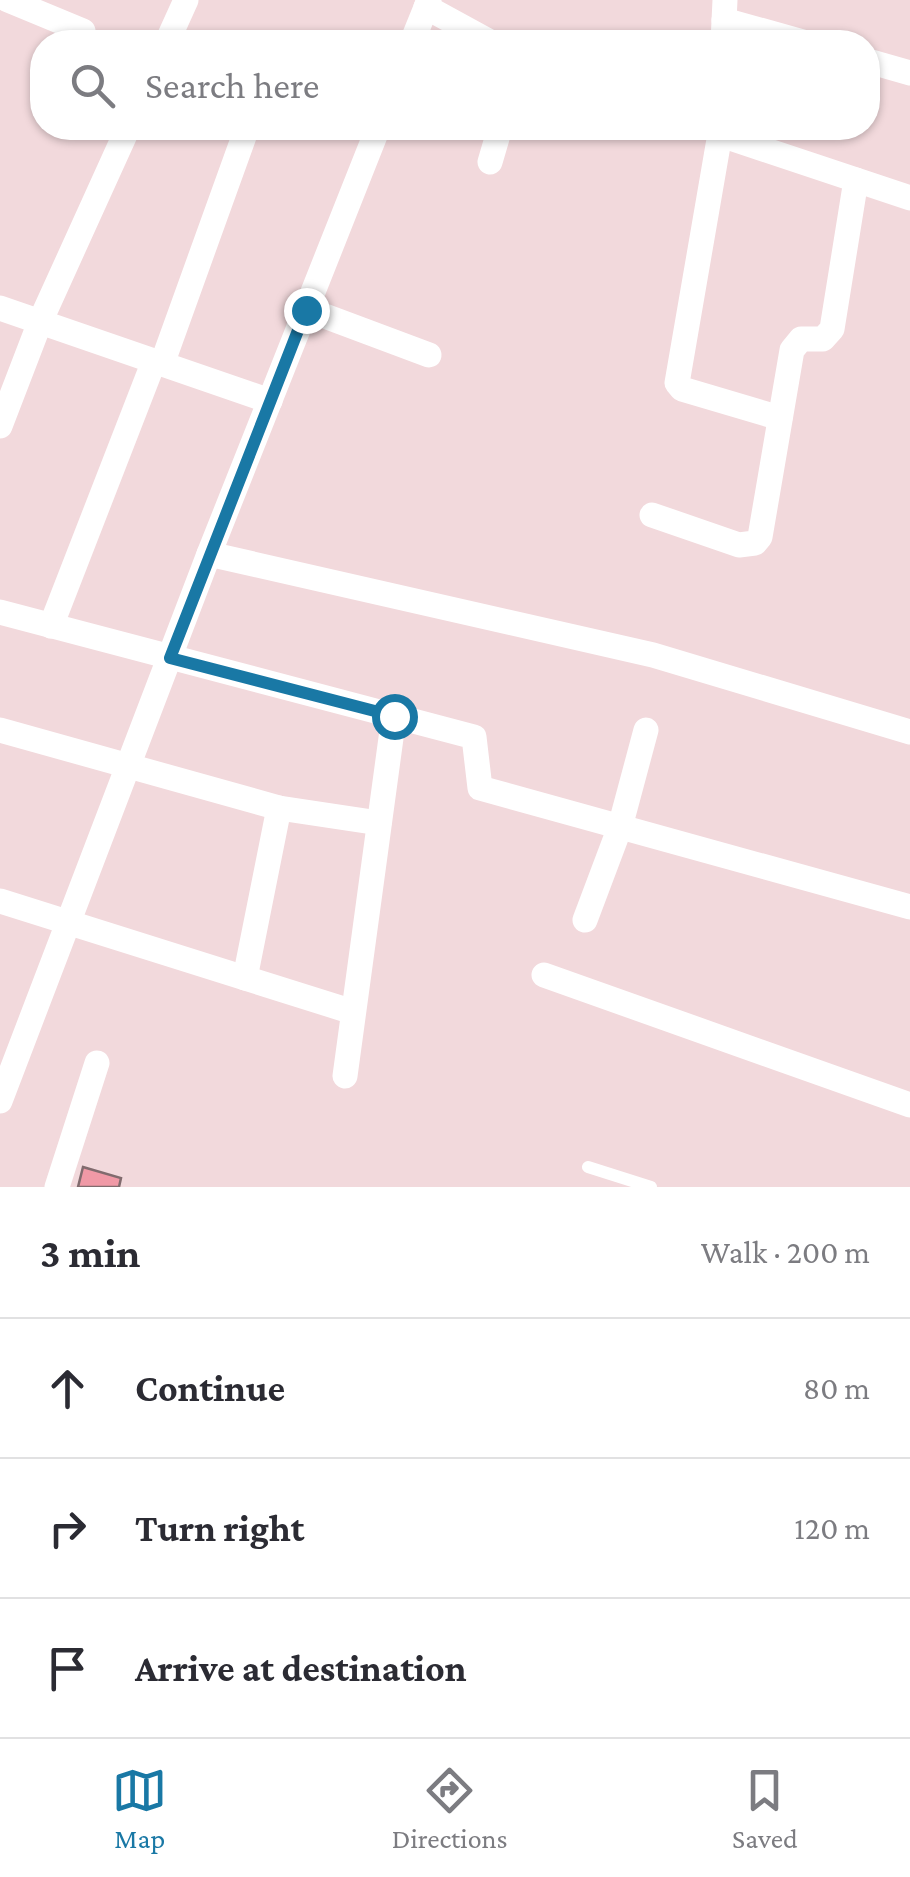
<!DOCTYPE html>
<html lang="en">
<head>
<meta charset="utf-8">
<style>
	:root { --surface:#fff; --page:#f7f7f7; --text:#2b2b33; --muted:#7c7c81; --line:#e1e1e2; --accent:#1978a5 }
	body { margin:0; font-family:"Crimson Pro",serif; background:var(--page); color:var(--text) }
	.stop { position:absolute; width:30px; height:30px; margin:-22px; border:8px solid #1978a5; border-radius:50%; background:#fff }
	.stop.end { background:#1978a5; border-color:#fff; box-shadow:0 2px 10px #0008 }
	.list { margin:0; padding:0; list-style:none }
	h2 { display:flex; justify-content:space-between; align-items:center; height:130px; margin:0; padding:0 40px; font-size:42px }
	h2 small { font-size:32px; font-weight:400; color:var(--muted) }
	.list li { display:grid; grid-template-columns:65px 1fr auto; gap:30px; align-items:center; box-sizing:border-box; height:140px; padding:0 40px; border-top:2px solid var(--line) }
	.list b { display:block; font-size:38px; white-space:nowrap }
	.list em { font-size:32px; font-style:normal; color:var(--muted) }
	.icon { flex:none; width:55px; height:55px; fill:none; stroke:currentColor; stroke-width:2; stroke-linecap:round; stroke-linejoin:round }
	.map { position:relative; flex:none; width:910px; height:1187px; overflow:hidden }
	.search { position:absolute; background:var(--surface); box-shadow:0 2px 8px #0004; left:30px; right:30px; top:30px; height:110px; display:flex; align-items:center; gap:25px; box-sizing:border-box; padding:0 35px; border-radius:40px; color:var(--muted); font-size:38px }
	.sheet { height:550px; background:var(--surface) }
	nav { display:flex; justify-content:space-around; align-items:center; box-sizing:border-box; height:140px; border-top:2px solid var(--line); background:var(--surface); font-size:28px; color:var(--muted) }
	nav a { display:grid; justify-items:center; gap:5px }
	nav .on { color:var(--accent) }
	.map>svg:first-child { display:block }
</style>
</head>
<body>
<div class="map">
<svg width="910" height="1187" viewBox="0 0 910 1187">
	<rect width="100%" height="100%" fill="#f2d9dc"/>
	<!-- building -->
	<path fill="#f099a6" stroke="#816b6e" stroke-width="2.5" d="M83,1167L121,1178L119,1187H78Z"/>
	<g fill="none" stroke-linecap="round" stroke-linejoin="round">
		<!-- service -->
		<path stroke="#fff" stroke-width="12" d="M588,1167L651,1187"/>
		<!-- minor -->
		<g stroke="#fff" stroke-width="25">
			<path d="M8,0L83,31"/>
			<path d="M426,7L490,42"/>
			<path d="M724,20L803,42"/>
			<path d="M167,42L186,0"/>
			<path d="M412,42L429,0"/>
			<path d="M723,42L725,0"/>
			<path d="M868,61L910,73"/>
			<path d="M721,128L677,383L682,389L780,418"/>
			<path d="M721,135L910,198"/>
			<path d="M490,162L500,128"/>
			<path d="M0,308L270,401"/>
			<path d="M306,309L429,355"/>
			<path d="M162,364L247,128"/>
			<path d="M0,426L40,322L128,128"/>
			<path d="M652,515L739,545L755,543L760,537L792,350L801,339H823L832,329L856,180"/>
			<path d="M209,554L653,655L910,732"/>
			<path d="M0,612L474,737L480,788L910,907"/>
			<path d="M51,626L154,361"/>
			<path d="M0,730L279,808L379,823"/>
			<path d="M0,901L353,1012"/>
			<path d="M585,920L620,827L646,730"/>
			<path d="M544,975L910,1105"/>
			<path d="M245,978L279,808"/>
			<path d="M345,1076L394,716"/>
			<path d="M0,1101L209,554L378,128"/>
			<path d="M57,1187L97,1063"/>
		</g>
	</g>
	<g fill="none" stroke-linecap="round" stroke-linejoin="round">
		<!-- route -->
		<path stroke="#1978a5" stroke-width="12" d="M306,310L170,658L394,716"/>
	</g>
</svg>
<div class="stop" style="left:394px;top:716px"></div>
<div class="stop end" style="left:306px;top:310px"></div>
<div class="search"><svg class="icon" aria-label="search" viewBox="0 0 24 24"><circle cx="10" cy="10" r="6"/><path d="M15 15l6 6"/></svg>Search here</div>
</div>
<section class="sheet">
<h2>3 min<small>Walk · 200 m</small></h2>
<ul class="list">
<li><svg class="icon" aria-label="ahead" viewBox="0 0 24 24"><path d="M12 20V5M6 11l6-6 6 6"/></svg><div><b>Continue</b></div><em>80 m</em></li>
<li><svg class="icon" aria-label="right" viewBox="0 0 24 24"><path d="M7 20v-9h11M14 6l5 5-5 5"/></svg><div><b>Turn right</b></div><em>120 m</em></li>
<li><svg class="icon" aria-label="arrive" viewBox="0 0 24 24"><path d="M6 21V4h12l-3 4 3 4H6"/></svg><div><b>Arrive at destination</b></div></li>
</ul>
</section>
<nav>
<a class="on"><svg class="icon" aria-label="map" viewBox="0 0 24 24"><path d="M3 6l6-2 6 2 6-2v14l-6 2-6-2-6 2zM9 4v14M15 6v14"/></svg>Map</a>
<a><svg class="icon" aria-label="directions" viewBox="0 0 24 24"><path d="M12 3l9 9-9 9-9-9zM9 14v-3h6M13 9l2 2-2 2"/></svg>Directions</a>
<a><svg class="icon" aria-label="saved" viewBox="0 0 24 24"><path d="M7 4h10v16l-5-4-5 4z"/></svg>Saved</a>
</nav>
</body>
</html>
